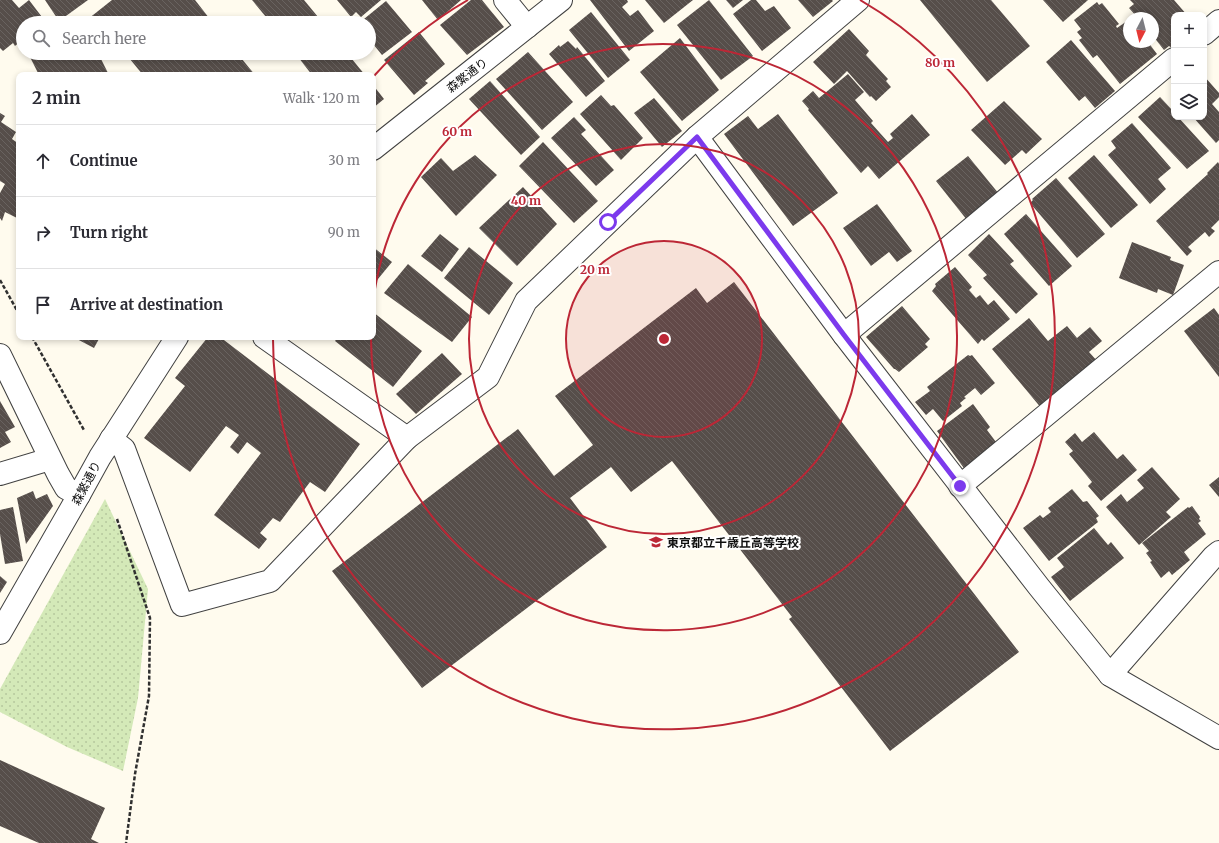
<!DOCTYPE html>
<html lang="en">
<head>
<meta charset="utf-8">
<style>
	:root { --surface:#fff; --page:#f7f7f7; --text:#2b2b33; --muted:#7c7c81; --line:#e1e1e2 }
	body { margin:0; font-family:Merriweather,"Noto Sans JP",serif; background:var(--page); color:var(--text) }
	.controls { position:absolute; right:12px; top:12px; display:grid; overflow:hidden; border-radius:8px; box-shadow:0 2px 6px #0003 }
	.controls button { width:36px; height:36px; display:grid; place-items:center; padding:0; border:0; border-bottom:1px solid var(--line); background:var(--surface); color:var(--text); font:20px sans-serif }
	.compass { position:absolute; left:1123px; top:12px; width:36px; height:36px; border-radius:50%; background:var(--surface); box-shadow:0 2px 6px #0003; rotate:187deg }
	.stop { position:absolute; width:12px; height:12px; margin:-9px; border:3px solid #7c3aed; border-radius:50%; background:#fff }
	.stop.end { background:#7c3aed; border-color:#fff; box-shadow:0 1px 4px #0008 }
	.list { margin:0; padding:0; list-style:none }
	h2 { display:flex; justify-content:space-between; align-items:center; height:52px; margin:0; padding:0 16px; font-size:17px }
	h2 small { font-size:13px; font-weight:400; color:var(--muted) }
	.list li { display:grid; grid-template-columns:26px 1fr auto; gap:12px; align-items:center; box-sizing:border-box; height:72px; padding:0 16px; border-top:1px solid var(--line) }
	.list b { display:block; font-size:15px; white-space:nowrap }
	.list em { font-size:13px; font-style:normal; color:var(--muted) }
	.icon { flex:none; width:22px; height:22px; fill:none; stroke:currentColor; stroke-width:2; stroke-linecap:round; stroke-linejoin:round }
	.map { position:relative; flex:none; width:1219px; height:843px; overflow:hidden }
	.search { position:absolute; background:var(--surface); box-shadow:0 2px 6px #0003; left:16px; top:16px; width:360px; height:44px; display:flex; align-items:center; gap:10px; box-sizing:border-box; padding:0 14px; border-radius:22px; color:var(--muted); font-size:15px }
	.panel { position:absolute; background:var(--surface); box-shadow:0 2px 6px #0003; left:16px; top:72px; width:360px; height:268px; border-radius:8px }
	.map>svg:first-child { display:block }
</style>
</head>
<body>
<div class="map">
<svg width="1219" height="843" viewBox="0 0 1219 843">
	<defs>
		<pattern id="grass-dots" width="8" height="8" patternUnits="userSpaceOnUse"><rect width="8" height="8" fill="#d4e9b8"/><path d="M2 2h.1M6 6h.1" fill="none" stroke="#b5c79d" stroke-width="1.8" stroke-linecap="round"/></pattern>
		<pattern id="building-back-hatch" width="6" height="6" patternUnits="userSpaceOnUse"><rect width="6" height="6" fill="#564e4a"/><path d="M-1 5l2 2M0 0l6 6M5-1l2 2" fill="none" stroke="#696360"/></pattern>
	</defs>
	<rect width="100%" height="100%" fill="#fffbee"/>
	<!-- grass -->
	<path fill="url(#grass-dots)" d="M105,499L148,589L138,698L123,771L67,747L0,712V689Z"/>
	<!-- building -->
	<g fill="url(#building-back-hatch)">
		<path d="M0,0H12L19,8L29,0L45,21L43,23H23V39L15,46L13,43L3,51L0,48Z"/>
		<path d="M45,0H88L59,21Z"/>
		<path d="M112,0H195L213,23H83Z"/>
		<path d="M252,0H304L323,23H271Z"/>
		<path d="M337,0H381L361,17L356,12L351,17Z"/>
		<path d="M422,0H461L438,20Z"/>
		<path d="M471,0H482L504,27L467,55L440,25Z"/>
		<path d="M590,0H627L628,2L622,7L630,16L638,10L654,31L629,51Z"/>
		<path d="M645,0H693L664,23Z"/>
		<path d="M709,0L753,56L721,80L677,25Z"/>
		<path d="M726,0H743L733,8Z"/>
		<path d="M751,0H756L765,11L774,6L791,28L762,51L733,14Z"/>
		<path d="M798,0H832L833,1L813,17Z"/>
		<path d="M920,0H991L1030,46L987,82Z"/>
		<path d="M1043,0H1088L1063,22Z"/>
		<path d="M1130,0H1174L1187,15H1174V46L1172,48L1169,46L1164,50L1153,36V18H1138L1129,8L1134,4Z"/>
		<path d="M386,1L412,32L382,55L369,39V23H366L364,19Z"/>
		<path d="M1097,2L1099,5L1102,3L1119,24L1116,26L1117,28L1127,21L1129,23V42H1148L1157,54L1120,84L1097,55L1093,58L1079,40L1082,38L1077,32L1081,29L1074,20Z"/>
		<path d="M591,12L630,60L608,78L569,30Z"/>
		<path d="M849,29L869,51L866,55L888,79L886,81L891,87L876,101L871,96L870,97L847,71L834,84L813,62Z"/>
		<path d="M419,32L445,64L425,81L428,83L414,95L384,60Z"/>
		<path d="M680,38L719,90L682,121L640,72Z"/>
		<path d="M1071,40L1115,91L1095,108L1085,96L1079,101L1046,62Z"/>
		<path d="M568,41L576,49L577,47L605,81L586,97L549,54L559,45L560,47Z"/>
		<path d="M528,52L573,102L542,130L496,79Z"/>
		<path d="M34,53H98L109,75H39L29,55Z"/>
		<path d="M125,53H237L255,75H143Z"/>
		<path d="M295,53H347L365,75H312Z"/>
		<path d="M848,74L864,92L855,100L873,121L871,123L888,142L893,138L890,134L912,114L930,135L879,179L868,166L861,173L808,110L809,109L802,101L813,91L819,98Z"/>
		<path d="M1204,76L1219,93V97L1212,104L1219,112V140L1216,143L1193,117H1204Z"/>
		<path d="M490,81L540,137L521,155L469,99Z"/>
		<path d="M373,85L384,99L373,108Z"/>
		<path d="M601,95L611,106L614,105L643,138L621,160L580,114Z"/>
		<path d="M1160,97L1174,112V117H1178L1209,151L1187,169L1138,117Z"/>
		<path d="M654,98L682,131L662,147L634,113Z"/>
		<path d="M1004,101L1042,139L1026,154L1022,150L1005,165L971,130Z"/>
		<path d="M0,113L5,116L1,122L16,132L12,139L19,144V219L5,212L2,221L0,218V193L5,184L0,181Z"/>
		<path d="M778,114L838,193L793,226L724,134L748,116L758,129Z"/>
		<path d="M574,117L586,130L581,134L614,170L596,186L551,138Z"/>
		<path d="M1132,123L1171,168L1158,179L1166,189L1150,204L1108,155L1116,148L1111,141Z"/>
		<path d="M543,142L598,201L574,223L519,166Z"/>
		<path d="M475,155L497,175L456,216L421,177L441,158L453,171Z"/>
		<path d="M1094,155L1138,205L1111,228L1068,178Z"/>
		<path d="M968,156L999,194L967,220L936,181Z"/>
		<path d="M1218,162L1219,164V220L1211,228L1215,231L1209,237L1205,232L1188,247L1192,251L1187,256L1156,221L1208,174L1207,173Z"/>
		<path d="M1056,178L1105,234L1077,258L1030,203L1033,200L1032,199Z"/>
		<path d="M523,187L557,224L517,266L479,228Z"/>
		<path d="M877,204L912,251L897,262L889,252L871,266L843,228Z"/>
		<path d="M1026,214L1072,266L1049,286L1004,234Z"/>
		<path d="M440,234L459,249L442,272L421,256Z"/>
		<path d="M989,234L1014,261L1010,264L1038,294L1016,314L983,278L987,275L968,255Z"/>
		<path d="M1132,242L1171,257L1170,260L1184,265L1173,295L1158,289L1157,293L1119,278Z"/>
		<path d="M373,247L392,262L373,285Z"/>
		<path d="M469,247L513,283L489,315L444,278Z"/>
		<path d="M408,264L472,317L452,342L384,293Z"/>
		<path d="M955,267L972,287L969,290L976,298L980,295L988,305L994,300L1010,319L984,341L982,339L978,344L932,291L936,286L935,284Z"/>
		<path d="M734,282L1019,652L890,751L789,619L792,617L672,461L631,492L611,467L570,498L607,547L422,688L332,571L518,429L554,476L593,445L555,396L696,288L707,303Z"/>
		<path d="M902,306L930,339L925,344L928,347L899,372L895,369H894L866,337Z"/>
		<path d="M1214,308L1219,315V377L1184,331Z"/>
		<path d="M373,312L422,351L393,387L335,341L338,337H373Z"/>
		<path d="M1029,318L1048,341L1067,326L1077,338L1090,327L1102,341L1089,352L1098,362L1042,409L992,349Z"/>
		<path d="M76,337H100L94,348L75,338Z"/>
		<path d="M208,337H220L360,444L325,492L310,482L280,522L273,518L260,533L267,539L259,549L214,515L261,453L247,442L238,454L230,447L239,435L226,426L190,472L144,438L185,386L175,378Z"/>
		<path d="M442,353L462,374L416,414L396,394Z"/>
		<path d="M968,355L970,356L972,355L995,383L981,395L975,388L964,397L966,398L960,403L962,406L943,421L933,409L926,415L915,402L930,391L927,387Z"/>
		<path d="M0,401L15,427L5,432L11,442L0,448Z"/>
		<path d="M973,404L990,427L987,430L999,446L966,471L937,431Z"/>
		<path d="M1094,432L1117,459L1123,454L1137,470L1101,501L1088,486L1092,482L1069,454L1073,451L1065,442L1075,433L1082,442Z"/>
		<path d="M1152,467L1180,499L1166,512L1171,517L1139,545L1106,507L1121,494L1127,502L1144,488L1137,480Z"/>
		<path d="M1219,477V497L1209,485Z"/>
		<path d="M1072,489L1083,502L1087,501L1099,516L1096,518L1098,522L1049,561L1023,528L1040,515L1043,518L1051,512L1048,508Z"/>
		<path d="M33,491L36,499L47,494L53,506L26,544L17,498Z"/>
		<path d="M1192,506L1200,517L1199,519L1201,521L1198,523L1206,534L1184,552L1190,560L1172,575L1169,571L1161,578L1150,562L1152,561L1146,553L1149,551L1142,543L1188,507L1189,508Z"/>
		<path d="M13,507L23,561L5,564L0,534V510Z"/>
		<path d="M1094,528L1108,545L1111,542L1124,558L1070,601L1051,577L1064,567L1057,558Z"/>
		<path d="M0,576L7,582L0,593Z"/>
		<path d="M0,760L105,808L91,839L99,843H39L0,826Z"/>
	</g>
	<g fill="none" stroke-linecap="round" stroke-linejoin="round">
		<!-- minor casing -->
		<g stroke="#414141" stroke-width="24">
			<g id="minor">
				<path d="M505,0L527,27"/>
				<path d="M1204,34L1219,21"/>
				<path d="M697,137L844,335L1039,587L1110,675L1219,738"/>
				<path d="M373,149L561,0"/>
				<path d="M844,335L1174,59"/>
				<path d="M264,337L407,438"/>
				<path d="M0,355L58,474L66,488L79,495"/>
				<path d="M111,439L124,449L182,605L270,581L407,438L488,377L526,301L697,137L858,0"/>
				<path d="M0,474L50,459"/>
				<path d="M960,486L1219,272"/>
				<path d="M0,633L79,495L100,457L177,337"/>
				<path d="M1110,675L1214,556L1219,552"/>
			</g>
		</g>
		<!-- path -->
		<g stroke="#303030" stroke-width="2.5" stroke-dasharray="4 2" stroke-linecap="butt">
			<path d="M0,280L19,314"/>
			<path d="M32,337L84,430"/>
			<path d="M117,519L150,618L149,696L135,774L126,843"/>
		</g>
		<!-- minor -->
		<use href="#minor" stroke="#fff" stroke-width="22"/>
	</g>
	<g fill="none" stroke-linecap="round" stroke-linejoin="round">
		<!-- route -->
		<path stroke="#7c3aed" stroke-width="5" d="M608,222L697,137L844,335L960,486"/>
	</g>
	<!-- distance rings -->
	<circle cx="664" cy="339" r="98" fill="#bc2736" fill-opacity=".12"/>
	<g fill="none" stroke="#bc2736" stroke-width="2">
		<circle cx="664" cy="339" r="98"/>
		<circle cx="664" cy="339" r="195"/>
		<path d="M373 303A293 293 0 1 1 371 339"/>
		<path d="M373 77A391 391 0 0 1 468 0M860 0A391 391 0 1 1 273 339"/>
	</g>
	<!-- icons -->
	<defs>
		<g id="school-bare" transform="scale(1.08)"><path d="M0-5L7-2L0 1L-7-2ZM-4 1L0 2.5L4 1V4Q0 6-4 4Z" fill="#bc2736" stroke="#fff" stroke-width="2.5" paint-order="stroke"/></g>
	</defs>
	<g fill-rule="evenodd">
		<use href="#school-bare" x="656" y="542"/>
	</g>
	<g text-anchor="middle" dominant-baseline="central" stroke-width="4" stroke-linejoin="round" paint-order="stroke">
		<!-- street labels -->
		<g font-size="12" fill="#0e0e0e" stroke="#fff">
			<text transform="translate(467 75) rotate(-38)">森繁通り</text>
			<text transform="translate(86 483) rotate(-62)">森繁通り</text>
		</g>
		<!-- poi labels -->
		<g font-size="12" font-weight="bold" fill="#0e0e0e" stroke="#fff" text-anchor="start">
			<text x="667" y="542">東京都立千歳丘高等学校</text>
		</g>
	</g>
	<circle cx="664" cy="339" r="6" fill="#bc2736" stroke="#fff" stroke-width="2"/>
	<g font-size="12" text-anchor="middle" font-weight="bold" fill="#bc2736" stroke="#fff" stroke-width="4" stroke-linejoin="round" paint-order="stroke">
		<text x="940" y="67">80 m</text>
		<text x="457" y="136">60 m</text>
		<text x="526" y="205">40 m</text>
		<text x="595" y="274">20 m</text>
	</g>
</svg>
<div class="controls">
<button>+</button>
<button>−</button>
<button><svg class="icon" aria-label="layers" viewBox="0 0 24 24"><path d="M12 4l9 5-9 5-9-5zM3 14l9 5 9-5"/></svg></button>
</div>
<svg class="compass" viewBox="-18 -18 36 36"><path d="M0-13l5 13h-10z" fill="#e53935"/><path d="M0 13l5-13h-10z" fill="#7c7c81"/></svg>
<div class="stop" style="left:608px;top:222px"></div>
<div class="stop end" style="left:960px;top:486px"></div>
<div class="search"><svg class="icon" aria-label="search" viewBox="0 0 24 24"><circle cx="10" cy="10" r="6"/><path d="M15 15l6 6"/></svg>Search here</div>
<section class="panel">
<h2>2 min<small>Walk · 120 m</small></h2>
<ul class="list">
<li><svg class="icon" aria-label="ahead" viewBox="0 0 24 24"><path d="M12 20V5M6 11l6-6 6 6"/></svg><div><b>Continue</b></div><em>30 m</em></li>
<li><svg class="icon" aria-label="right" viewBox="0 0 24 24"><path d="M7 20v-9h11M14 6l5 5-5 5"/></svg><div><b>Turn right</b></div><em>90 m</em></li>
<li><svg class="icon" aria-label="arrive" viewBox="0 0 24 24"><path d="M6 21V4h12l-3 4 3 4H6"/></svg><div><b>Arrive at destination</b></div></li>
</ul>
</section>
</div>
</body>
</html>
